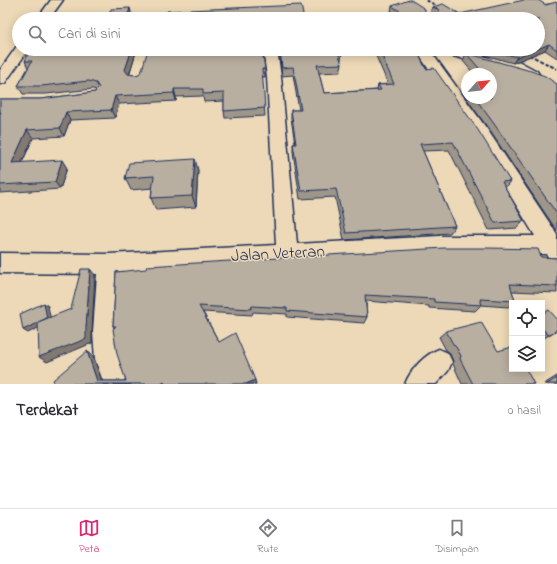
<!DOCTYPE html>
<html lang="id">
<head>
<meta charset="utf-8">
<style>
	:root { --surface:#fff; --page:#f2f2f3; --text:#2b2b33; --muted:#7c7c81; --line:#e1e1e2; --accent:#db2777 }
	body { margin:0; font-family:"Indie Flower",sans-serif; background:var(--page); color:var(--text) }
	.controls { position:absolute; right:12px; bottom:12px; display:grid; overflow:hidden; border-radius:0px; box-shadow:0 2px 10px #0003 }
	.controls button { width:36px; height:36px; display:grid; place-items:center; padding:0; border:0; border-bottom:1px solid var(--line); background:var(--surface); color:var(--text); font:20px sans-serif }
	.compass { position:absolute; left:461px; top:68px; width:36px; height:36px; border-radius:50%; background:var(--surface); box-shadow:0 2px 10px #0003; rotate:63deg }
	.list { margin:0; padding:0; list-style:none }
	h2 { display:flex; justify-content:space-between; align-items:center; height:52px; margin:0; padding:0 16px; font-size:17px }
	h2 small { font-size:13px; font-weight:400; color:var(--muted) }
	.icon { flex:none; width:22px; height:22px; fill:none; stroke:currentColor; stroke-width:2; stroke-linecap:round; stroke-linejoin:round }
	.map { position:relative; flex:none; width:557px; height:384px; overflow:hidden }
	.search { position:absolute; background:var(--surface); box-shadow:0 2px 10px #0003; left:12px; right:12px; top:12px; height:44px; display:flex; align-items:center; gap:10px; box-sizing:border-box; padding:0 14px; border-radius:22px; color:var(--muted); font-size:15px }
	.sheet { height:124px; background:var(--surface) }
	nav { display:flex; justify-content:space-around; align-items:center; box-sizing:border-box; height:56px; border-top:1px solid var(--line); background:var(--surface); font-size:11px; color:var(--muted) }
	nav a { display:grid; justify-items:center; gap:2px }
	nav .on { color:var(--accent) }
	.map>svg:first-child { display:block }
</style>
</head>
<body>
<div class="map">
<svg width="557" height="384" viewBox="0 0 557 384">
	<rect width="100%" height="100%" fill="#edd9b7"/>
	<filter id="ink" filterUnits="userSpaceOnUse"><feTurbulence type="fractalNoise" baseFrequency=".025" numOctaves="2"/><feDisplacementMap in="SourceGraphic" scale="8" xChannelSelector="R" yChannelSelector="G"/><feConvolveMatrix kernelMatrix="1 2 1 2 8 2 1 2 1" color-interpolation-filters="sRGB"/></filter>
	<g filter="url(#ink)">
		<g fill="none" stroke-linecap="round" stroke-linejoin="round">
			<!-- minor casing -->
			<g stroke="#1b2f5e" stroke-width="3">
				<g id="minor">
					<path d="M51,0H63L49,19H37Z"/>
					<path d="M17,46H19V49H29L5,83L0,84V70Z"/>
					<path d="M137,49H151L143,77L141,80L136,81L131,80L129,77Z"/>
					<path d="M263,49H277L281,77L297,244L439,236H535L475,137L415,49H429L487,129L557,234V261L549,259L547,254H439L120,273L117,332L121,359L130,384H104L95,359L93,332L97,274L0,273V253L109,254L276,245L267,77Z"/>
					<path d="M436,49H458L493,59L481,52L479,49H496L537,71L539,74L537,77L532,78L495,60L497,62L495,65L490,66L438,52Z"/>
					<path d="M439,349L448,353L452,362L448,371L436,384H405C411,369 424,355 439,349Z"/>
				</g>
			</g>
			<!-- minor -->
			<use href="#minor" fill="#edd9b7" fill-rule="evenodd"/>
			<!-- rail -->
			<g stroke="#1b2f5e" stroke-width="2" stroke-dasharray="4 2" stroke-linecap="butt">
				<path d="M426,0L462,19"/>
				<path d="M518,49L557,69"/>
			</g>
		</g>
		<!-- wall -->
		<g fill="#9f968a" stroke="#1b2f5e">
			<path d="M557,3V58L545,50L513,63L464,49H538V19H402L391,11L392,6L425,14L435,15L430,13L432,7L460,14Z"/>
			<path d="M137,49L129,74L134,75L265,69V77H262L265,116L225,118L224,111V101L204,102L203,96L176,97V101L119,104L115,118L70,120L64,136L33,138L22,163L67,168L60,189L0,193V99H41L95,92L96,90L93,89L46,94H23L18,86L28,68L25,61Z"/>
			<path d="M279,49H341L342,52L341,60H340L342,64L340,72L319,73L324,93L377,90L378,85L388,84L373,49H416L426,69L510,181L505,188L524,221L517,228L489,230L449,150L423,151L455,226L450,233L344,240L335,197L300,199L293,152V144H295L291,118V110H299L293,75L282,76Z"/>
			<path d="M466,53L557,84V231L488,128L464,95L467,88V98H491V74H474L463,61Z"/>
			<path d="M198,170L196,207L156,210L151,198L152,188L131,190L125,178Z"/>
			<path d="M541,257L557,258V293L512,291L515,301L508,307L481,305L475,311L429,308V306L366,301L367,317L364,323L287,317V314L253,312L252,315L203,312L219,342L256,384H55L87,351L93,356L102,381H126L114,328L113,326L116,272Z"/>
			<path d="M542,314L557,330L544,338L542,336Z"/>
			<path d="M446,331L498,351L534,384H462L453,364V361L449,352L446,350L439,337Z"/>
			<path d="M557,376V384H544Z"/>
		</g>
		<!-- shaded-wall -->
		<g fill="#827a71" stroke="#1b2f5e">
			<path d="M130,8L132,16L131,19L127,18Z"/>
			<path d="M549,44L545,50L513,63L517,57Z"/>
			<path d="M132,49H137L128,78L125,70Z"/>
			<path d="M174,89L176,97V101L174,93Z"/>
			<path d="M115,96L119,104L115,118L111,110Z"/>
			<path d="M66,112L70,120L64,136L60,128Z"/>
			<path d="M27,130L33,138L18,171L12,163Z"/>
			<path d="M195,159L198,170L196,207L192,196Z"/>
			<path d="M62,160L67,168L60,189L55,182Z"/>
			<path d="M90,269L95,275L92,332V343L47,362L39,357L86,327Z"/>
			<path d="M44,303L48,306L51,321L28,333L23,330Z"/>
			<path d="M87,351L93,356L103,384L97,381Z"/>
			<path d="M255,380L256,384H246Z"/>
		</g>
		<!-- building -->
		<g fill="#b9afa1" stroke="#1b2f5e">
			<path d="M409,0H411L425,9V14L439,15L440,13L438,9L432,7L443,4L460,14L524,0H538L546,5L556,2L557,3V50L549,44L538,49V19H412L392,6Z"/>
			<path d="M301,5L304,19H107L111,9L130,8L127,18L166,16L167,11Z"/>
			<path d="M30,49H132L125,70L128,74L134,75L139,74L142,70L148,49H262L265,69H262L265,108L224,111V93L203,94V89H174V93L115,96L111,110L66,112L60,128L27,130L12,163L62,160L55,182L0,185V114L1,112H0V99H41L95,92L99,88L96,83L89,81L41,86H18L32,61H25Z"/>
			<path d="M280,49H341L342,52H338L342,64L317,65L324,93L381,90L378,85L394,84L379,49H416L426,69L434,68L478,130L510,181L502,182L524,221L495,223L453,142L420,144L455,226L346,233L336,189L301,191L293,144H296L291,110H301L293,67L282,68Z"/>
			<path d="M488,49H537L517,57Z"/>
			<path d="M466,53L531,71L545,76L557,84V214L492,121L475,98H491V84H493L491,82V74H484Z"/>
			<path d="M195,159L192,196L151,198L154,176L125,178L129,163Z"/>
			<path d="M444,248H488L538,249L541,257L557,258V286L510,284L515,301L480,299L482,305L434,302V299L365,295L367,317L287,311V308L252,306L251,309L199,306L219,342L235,333L255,380L246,384H165L164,382L161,384H55L53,380L87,351L97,381H126L117,354L113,329L116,326H113L116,272L146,269L147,266Z"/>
			<path d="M81,269H90L86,327V339L39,357L38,322L71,309Z"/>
			<path d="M44,303L47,318L38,322V323L23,330L20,314Z"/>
			<path d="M549,310L557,319V330L548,335L542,328V314Z"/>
			<path d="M481,322L498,351L512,347V369H526L534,384H473L460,359L461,356L456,347L453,344L446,331Z"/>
			<path d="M557,378V384H547Z"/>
		</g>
	</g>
	<g text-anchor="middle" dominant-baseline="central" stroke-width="3" stroke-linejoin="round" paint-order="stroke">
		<!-- street labels -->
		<g font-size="17" fill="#1b2f5e" stroke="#edd9b7">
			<text transform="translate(278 254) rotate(-3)">Jalan Veteran</text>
		</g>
	</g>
</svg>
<div class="controls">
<button><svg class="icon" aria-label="locate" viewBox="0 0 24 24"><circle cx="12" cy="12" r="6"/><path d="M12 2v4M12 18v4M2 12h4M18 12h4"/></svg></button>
<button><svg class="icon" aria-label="layers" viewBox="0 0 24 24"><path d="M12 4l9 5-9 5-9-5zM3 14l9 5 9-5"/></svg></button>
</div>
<svg class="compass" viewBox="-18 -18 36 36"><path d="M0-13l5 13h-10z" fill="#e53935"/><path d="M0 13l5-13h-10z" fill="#7c7c81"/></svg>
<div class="search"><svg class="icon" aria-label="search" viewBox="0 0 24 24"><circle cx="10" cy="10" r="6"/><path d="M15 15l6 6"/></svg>Cari di sini</div>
</div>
<section class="sheet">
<h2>Terdekat<small>0 hasil</small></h2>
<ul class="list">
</ul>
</section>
<nav>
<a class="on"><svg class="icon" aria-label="map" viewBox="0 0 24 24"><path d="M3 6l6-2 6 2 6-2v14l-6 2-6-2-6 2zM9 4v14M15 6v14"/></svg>Peta</a>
<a><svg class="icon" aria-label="directions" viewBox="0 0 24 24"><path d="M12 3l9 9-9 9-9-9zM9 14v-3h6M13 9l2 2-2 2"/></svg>Rute</a>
<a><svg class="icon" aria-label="saved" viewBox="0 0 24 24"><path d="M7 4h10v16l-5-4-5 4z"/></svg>Disimpan</a>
</nav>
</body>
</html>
